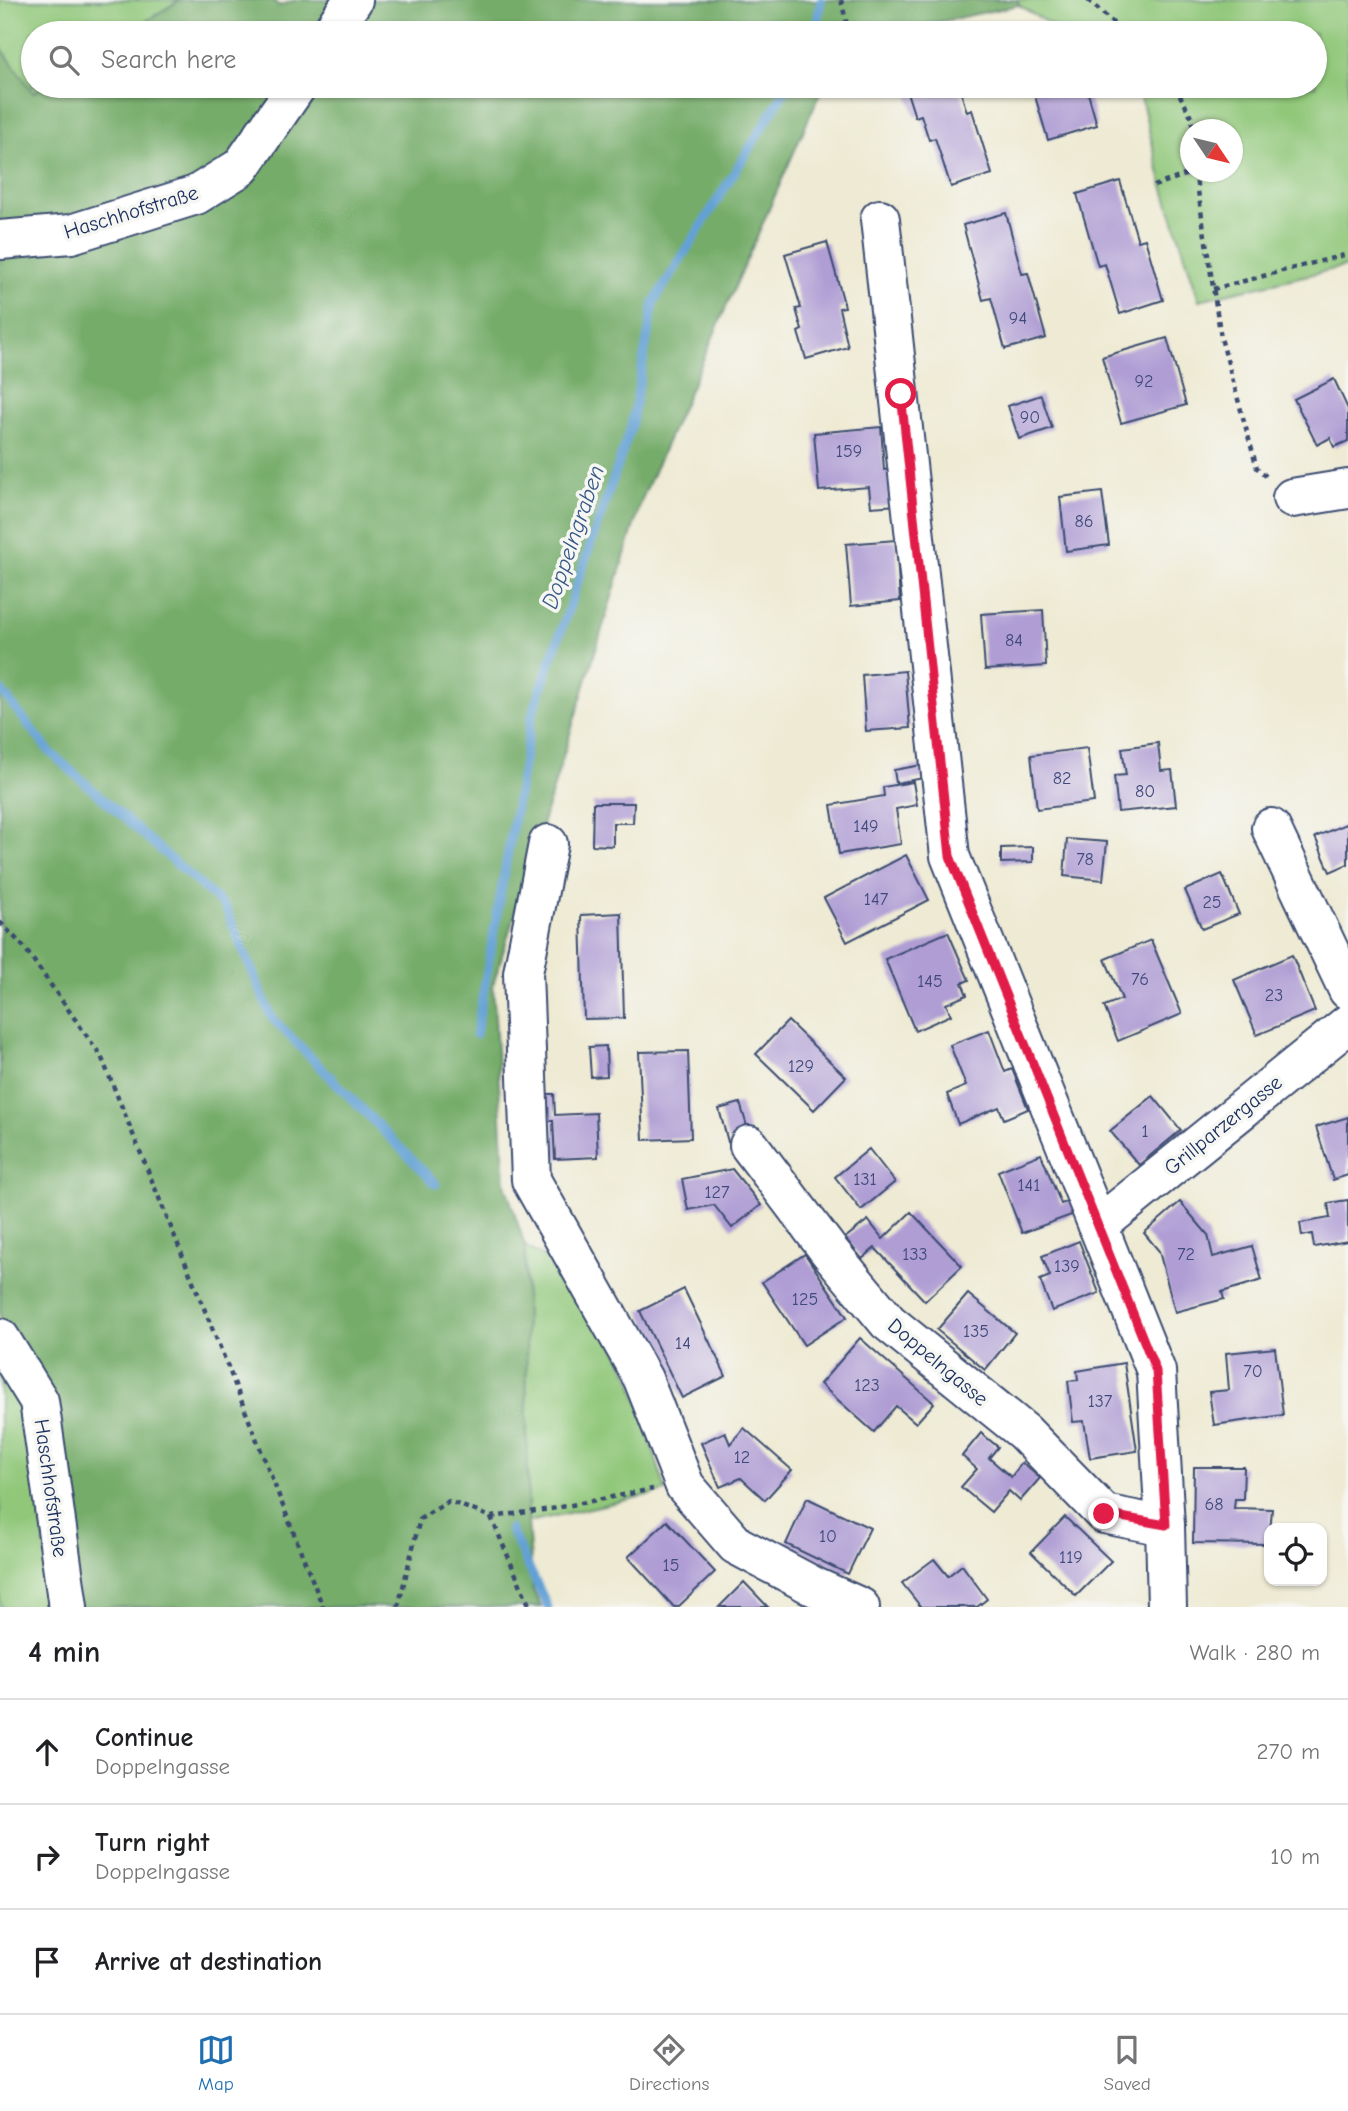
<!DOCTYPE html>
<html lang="en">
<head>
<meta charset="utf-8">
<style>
	:root { --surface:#fff; --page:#f6f6f6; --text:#202124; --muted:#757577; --line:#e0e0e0; --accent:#1f6fb2 }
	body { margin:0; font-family:"Comic Neue",sans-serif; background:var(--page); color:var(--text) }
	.controls { position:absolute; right:21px; bottom:21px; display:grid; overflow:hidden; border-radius:14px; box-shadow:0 2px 5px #0004 }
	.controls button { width:63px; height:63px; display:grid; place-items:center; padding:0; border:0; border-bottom:2px solid var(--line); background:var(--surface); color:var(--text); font:35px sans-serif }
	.compass { position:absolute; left:1180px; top:119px; width:63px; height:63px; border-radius:50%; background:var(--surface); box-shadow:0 2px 5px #0004; rotate:125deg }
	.stop { position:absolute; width:21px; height:21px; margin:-16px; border:5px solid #e11d48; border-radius:50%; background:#fff }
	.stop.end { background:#e11d48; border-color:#fff; box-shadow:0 2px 7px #0008 }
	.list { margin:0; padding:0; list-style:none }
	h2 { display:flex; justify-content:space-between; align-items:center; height:91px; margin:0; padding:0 28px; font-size:30px }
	h2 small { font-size:23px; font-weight:400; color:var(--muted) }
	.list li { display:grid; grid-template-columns:46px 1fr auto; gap:21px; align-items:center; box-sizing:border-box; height:105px; padding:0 28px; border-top:2px solid var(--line) }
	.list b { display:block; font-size:26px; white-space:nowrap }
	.list p { margin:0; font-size:23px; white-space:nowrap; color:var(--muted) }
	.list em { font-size:23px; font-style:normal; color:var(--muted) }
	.icon { flex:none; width:38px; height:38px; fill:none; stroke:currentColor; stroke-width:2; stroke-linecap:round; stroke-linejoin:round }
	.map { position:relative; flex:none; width:1348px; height:1607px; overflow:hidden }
	.search { position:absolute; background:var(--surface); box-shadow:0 2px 5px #0004; left:21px; right:21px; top:21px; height:77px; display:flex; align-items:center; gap:18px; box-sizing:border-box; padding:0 24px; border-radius:38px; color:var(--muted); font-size:26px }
	.sheet { height:406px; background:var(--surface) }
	nav { display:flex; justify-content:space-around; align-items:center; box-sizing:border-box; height:98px; border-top:2px solid var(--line); background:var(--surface); font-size:19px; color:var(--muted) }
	nav a { display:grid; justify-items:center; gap:4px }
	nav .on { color:var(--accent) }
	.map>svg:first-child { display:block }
</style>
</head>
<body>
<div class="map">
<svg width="1348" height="1607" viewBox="0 0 1348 1607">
	<rect width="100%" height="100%" fill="#f6f6f2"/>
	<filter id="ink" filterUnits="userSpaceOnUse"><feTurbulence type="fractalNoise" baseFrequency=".0143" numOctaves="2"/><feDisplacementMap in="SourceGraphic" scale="14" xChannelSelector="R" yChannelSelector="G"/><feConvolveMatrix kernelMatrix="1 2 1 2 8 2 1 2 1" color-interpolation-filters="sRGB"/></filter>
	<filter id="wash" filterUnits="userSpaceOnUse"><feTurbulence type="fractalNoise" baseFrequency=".00686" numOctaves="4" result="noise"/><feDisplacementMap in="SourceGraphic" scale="28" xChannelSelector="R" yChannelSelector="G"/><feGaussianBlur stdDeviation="1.57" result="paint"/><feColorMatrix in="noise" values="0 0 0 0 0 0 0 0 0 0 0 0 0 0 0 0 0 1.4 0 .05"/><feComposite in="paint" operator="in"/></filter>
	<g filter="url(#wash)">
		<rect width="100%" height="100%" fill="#eeead3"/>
		<!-- green -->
		<g fill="#90c779" stroke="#567b6c" stroke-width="2" fill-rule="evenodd">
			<path d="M0,0H180L127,33H33V86H44L33,93L0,46Z"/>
			<path d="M1017,0H1348V266L1199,300L1162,183L1138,86H1315V33H1063L1019,5ZM1190,130H1232V172H1190Z"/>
			<path d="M525,1246L575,1275L630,1376L666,1491L528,1522Z"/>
			<path d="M0,1360L31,1412L51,1607H0Z"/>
		</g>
		<!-- forest -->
		<g fill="#74ac69" stroke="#486e64" stroke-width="2">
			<path d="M180,0H273L279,6L295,0H1017L1019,5L887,33H127Z"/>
			<path d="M0,46L33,93L44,86H823L642,499L493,985L505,1184L525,1246L528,1522L533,1590L541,1607H51L31,1412L0,1360Z"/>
		</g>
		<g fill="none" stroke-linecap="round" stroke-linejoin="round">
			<!-- stream -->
			<g stroke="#64a1d5" stroke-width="9">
				<path d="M815,33L821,0"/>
				<path d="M0,689L49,751L225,907L272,1018L436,1184"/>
				<path d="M476,1034L532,715L631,427L654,302L788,86"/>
				<path d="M510,1529L548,1607"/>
			</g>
		</g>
		<g id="blocks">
			<!-- building -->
			<g fill="#af9dd4">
				<path d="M917,86H953L954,88L959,87L967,112L972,110L992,174L951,187L935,138L929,140L921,115L915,117L906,89Z"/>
				<path d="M1032,86H1086L1097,125L1048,140Z"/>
				<path d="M1120,181L1138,241L1145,239L1163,300L1120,314L1105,264L1098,266L1077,194Z"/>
				<path d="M1006,213L1022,274L1028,273L1046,338L1005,349L991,298L983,300L963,225Z"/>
				<path d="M827,242L845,307L839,308L848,347L806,359L798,332L802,330L796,309L801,308L785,254Z"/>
				<path d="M1167,338L1186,405L1121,423L1102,357Z"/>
				<path d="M1334,379L1348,409V441L1334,447L1330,438L1317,445L1294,399Z"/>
				<path d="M1041,395L1052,428L1019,439L1008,406Z"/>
				<path d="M881,427L884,470L895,469L898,505L871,507L869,487L819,491L814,433Z"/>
				<path d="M1102,492L1109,545L1066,551L1060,497Z"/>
				<path d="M896,540L900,601L851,606L846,544Z"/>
				<path d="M1043,610L1046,666L985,670L981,614Z"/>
				<path d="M905,671L910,728L866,731L862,675Z"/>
				<path d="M1158,743L1161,771L1172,770L1176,806L1118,812L1114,776L1126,775L1122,748Z"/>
				<path d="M1087,748L1094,802L1037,809L1031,755Z"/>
				<path d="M922,765L924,778L896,783L894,770Z"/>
				<path d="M913,782L917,805L896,809L901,844L839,854L831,805L884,796L883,787Z"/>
				<path d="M593,803H634L633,823H613V846L592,845Z"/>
				<path d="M1348,823V864L1330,872L1315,837Z"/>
				<path d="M1067,839L1107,842L1103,880L1064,876Z"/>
				<path d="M1033,847V862L1001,863V848Z"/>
				<path d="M906,855L929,900L847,942L824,898Z"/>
				<path d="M1222,874L1239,914L1202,929L1185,890Z"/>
				<path d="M621,913L624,1018L584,1019L581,915Z"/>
				<path d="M948,932L969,980L962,983L967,995L946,1004L951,1015L915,1031L885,959Z"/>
				<path d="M1151,940L1182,1014L1118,1041L1104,1006L1122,999L1105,959Z"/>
				<path d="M1292,955L1315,1011L1257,1035L1234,980Z"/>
				<path d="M788,1021L846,1077L814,1110L756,1054Z"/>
				<path d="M989,1030L1005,1072L1012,1069L1028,1109L1004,1119L999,1107L958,1124L947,1094L966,1086L950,1045Z"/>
				<path d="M606,1046L607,1076L591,1077L589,1047Z"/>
				<path d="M688,1051L691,1138L643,1140L639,1052Z"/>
				<path d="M537,1094H554L555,1115L596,1113L598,1157L555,1159L553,1121H537Z"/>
				<path d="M1153,1096L1181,1130L1139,1165L1110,1131Z"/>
				<path d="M740,1103L750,1136L728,1142L719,1109Z"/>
				<path d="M1348,1117V1175L1333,1180L1316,1127Z"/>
				<path d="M869,1149L895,1182L861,1210L835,1177Z"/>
				<path d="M1041,1154L1061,1204L1072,1200L1077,1213L1022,1233L998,1171Z"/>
				<path d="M732,1169L761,1205L732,1228L714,1205L688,1210L682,1179Z"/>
				<path d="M1348,1200V1241L1314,1247L1312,1234L1302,1236L1300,1223L1330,1218L1328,1203Z"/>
				<path d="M1180,1202L1208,1235L1213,1257L1252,1246L1262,1280L1222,1292L1224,1299L1175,1312L1159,1251L1144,1233Z"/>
				<path d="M911,1212L962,1266L925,1301L875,1248L862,1259L845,1238L868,1220L883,1239Z"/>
				<path d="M1079,1241L1099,1293L1052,1311L1040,1280L1050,1276L1042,1256Z"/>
				<path d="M805,1254L847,1317L804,1345L762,1282Z"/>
				<path d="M684,1289L726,1376L682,1398L640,1311Z"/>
				<path d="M968,1294L1015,1333L985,1370L937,1330Z"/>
				<path d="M860,1338L934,1403L916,1423L896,1406L874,1432L820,1384Z"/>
				<path d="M1275,1348L1283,1415L1214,1425L1209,1392L1229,1390L1226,1353Z"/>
				<path d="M1124,1363L1137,1451L1090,1458L1084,1421L1073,1422L1068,1381L1078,1380L1077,1371Z"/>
				<path d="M744,1428L792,1470L765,1500L741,1478L720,1487L701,1443L725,1432L730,1444Z"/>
				<path d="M981,1433L998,1447L989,1458L1011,1477L1022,1463L1040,1478L1020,1501L1009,1491L991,1512L961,1487L977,1469L962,1456Z"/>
				<path d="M1194,1467H1244L1243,1499H1235L1234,1508L1272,1509L1269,1544L1193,1543Z"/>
				<path d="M807,1498L870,1528L848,1574L786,1544Z"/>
				<path d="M1065,1517L1111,1561L1076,1596L1031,1552Z"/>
				<path d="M667,1521L715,1572L678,1607H674L628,1557Z"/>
				<path d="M934,1559L948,1576L962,1565L987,1599L977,1607H921L902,1583Z"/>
				<path d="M744,1582L768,1607H719Z"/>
			</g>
		</g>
	</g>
	<g filter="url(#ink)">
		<use href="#blocks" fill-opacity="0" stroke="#3b4b70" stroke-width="2"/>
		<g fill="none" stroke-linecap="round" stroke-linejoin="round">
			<!-- minor casing -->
			<g stroke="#3b4b70" stroke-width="42">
				<g id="minor">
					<path d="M331,33L353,0"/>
					<path d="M880,219L950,856L1156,1371L1165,1526L1167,1607"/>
					<path d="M0,240L71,234L196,195L241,167L297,86"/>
					<path d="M1292,498L1348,489"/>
					<path d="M1271,828L1348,990"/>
					<path d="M548,844L523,973L531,1180L643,1379L685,1486L736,1545L815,1587L860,1607"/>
					<path d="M749,1145L829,1251L888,1322L1024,1432L1104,1514L1165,1526"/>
					<path d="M1098,1226L1348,1024"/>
					<path d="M0,1338L39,1401L68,1607"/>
				</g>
			</g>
			<!-- path -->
			<g stroke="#3b4b70" stroke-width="4.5" stroke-dasharray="5 5" stroke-linecap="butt">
				<path d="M841,0L849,33"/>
				<path d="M1088,0L1124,33"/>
				<path d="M1175,86L1192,118L1193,130"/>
				<path d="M1195,172L1221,338L1257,468L1267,477"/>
				<path d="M1154,186L1193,172"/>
				<path d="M1213,289L1348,254"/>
				<path d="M0,922L24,947L101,1056L226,1362L323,1607"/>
				<path d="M491,1517L530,1607"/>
				<path d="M398,1607L420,1519L449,1501L491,1517L551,1509L653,1489"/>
			</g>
			<!-- minor -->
			<use href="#minor" stroke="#fff" stroke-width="38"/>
		</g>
	</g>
	<g fill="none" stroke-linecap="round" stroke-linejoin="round" filter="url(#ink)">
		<!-- route -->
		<path stroke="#e11d48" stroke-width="9" d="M901,394L950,856L1156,1371L1166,1525L1104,1514"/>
	</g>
	<g text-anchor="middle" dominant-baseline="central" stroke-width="7" stroke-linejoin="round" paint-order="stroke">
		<!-- number labels -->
		<g font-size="18" fill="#404a7c">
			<text x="1018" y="318">94</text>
			<text x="1144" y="381">92</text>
			<text x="1030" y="417">90</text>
			<text x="849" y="451">159</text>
			<text x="1084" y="521">86</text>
			<text x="1014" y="640">84</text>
			<text x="1062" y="778">82</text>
			<text x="1145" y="791">80</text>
			<text x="866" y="826">149</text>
			<text x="1085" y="859">78</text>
			<text x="876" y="899">147</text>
			<text x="1212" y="902">25</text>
			<text x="1140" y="979">76</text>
			<text x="930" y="981">145</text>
			<text x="1274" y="995">23</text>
			<text x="801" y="1066">129</text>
			<text x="1145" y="1131">1</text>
			<text x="865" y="1179">131</text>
			<text x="1029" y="1185">141</text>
			<text x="717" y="1192">127</text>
			<text x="915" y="1254">133</text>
			<text x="1186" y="1254">72</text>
			<text x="1067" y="1266">139</text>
			<text x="805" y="1299">125</text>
			<text x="976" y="1331">135</text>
			<text x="683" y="1343">14</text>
			<text x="1253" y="1371">70</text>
			<text x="867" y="1385">123</text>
			<text x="1100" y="1401">137</text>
			<text x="742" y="1457">12</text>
			<text x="1214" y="1504">68</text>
			<text x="828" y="1536">10</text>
			<text x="1071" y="1557">119</text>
			<text x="671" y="1565">15</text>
		</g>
		<!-- street labels -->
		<g font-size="21" fill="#1b2f5e" stroke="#f6f6f2">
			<text transform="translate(131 212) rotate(-17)">Haschhofstraße</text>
			<text transform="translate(1223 1125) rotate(-39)">Grillparzergasse</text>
			<text transform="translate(938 1362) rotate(40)">Doppelngasse</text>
			<text transform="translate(51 1488) rotate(82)">Haschhofstraße</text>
		</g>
		<!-- water labels -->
		<g font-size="23" font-style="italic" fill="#355788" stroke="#f6f6f2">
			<text transform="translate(573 537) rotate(-71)">Doppelngraben</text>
		</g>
	</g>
</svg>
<div class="controls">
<button><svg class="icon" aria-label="locate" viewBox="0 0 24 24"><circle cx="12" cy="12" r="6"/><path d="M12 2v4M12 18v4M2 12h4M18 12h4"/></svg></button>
</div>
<svg class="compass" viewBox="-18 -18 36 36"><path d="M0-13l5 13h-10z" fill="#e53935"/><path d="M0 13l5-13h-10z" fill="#757577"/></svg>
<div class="stop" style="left:901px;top:394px"></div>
<div class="stop end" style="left:1104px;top:1514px"></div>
<div class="search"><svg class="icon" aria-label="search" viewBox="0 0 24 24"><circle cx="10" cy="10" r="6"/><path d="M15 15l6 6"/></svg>Search here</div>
</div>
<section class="sheet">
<h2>4 min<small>Walk · 280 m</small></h2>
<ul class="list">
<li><svg class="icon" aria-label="ahead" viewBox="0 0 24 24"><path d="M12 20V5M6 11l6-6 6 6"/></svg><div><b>Continue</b><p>Doppelngasse</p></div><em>270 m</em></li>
<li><svg class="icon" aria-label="right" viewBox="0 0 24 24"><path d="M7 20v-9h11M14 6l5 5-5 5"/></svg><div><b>Turn right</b><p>Doppelngasse</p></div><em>10 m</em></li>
<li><svg class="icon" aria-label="arrive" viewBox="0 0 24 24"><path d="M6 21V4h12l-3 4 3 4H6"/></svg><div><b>Arrive at destination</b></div></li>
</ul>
</section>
<nav>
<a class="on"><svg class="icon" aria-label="map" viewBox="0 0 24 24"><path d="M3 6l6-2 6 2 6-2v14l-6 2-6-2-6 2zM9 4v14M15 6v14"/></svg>Map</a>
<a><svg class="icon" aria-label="directions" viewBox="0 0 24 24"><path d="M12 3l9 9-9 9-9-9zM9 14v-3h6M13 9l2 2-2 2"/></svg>Directions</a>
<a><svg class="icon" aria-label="saved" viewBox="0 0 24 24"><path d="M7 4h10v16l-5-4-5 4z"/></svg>Saved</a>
</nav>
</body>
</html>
